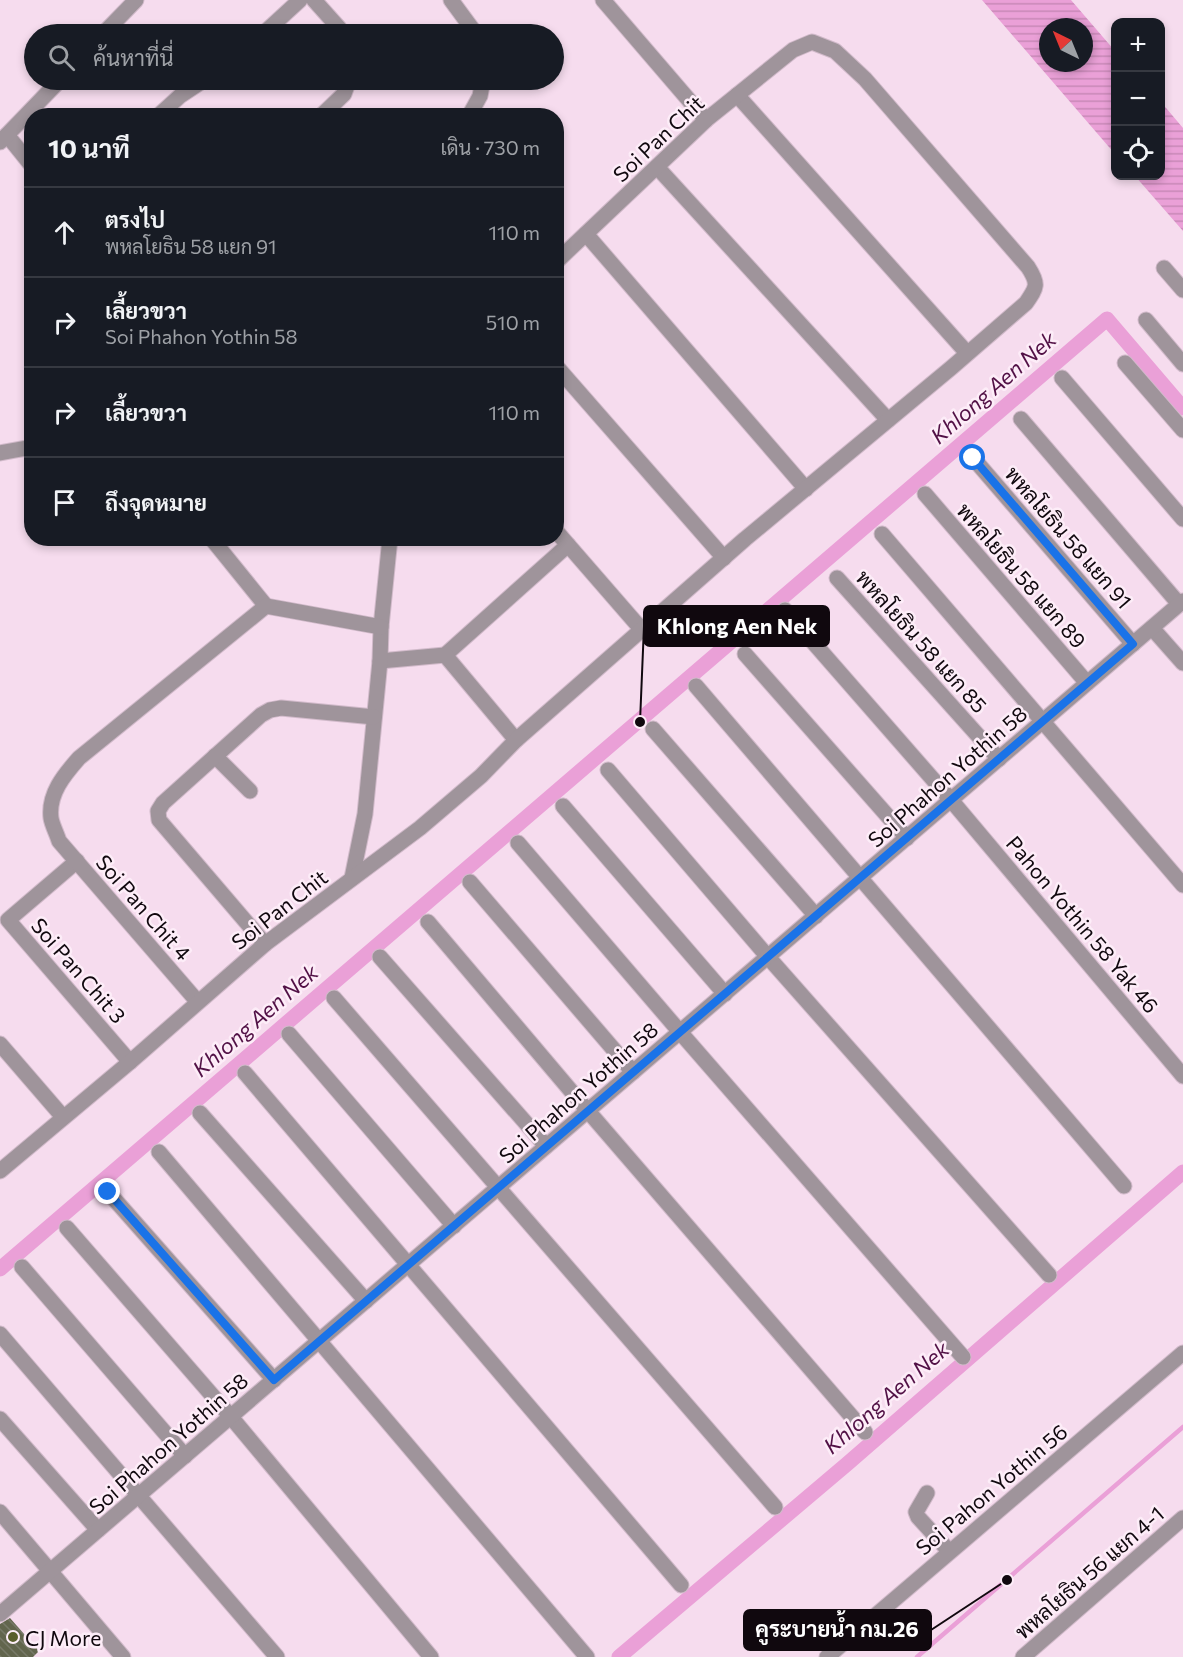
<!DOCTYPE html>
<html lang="th">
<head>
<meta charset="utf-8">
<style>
	:root { --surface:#171b24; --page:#242831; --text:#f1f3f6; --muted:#9ea1a6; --line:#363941 }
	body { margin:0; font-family:Commissioner,Sarabun,sans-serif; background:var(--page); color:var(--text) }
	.controls { position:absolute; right:18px; top:18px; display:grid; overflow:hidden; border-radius:12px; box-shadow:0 3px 9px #0003 }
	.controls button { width:54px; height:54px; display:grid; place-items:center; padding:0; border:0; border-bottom:2px solid var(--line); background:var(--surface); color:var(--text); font:30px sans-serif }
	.compass { position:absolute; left:1039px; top:18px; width:54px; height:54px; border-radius:50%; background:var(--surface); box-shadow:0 3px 9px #0003; rotate:317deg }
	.stop { position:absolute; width:18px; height:18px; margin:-14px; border:4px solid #1a73e8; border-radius:50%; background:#fff }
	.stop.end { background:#1a73e8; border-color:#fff; box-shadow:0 2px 6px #0008 }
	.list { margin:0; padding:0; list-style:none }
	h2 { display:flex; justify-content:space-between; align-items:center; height:78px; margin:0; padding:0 24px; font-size:26px }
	h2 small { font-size:20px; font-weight:400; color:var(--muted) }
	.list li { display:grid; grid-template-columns:39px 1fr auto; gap:18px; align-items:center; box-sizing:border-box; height:90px; padding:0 24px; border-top:2px solid var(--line) }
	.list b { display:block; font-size:22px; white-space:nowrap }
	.list p { margin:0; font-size:20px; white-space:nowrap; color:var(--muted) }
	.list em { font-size:20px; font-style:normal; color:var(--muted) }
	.icon { flex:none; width:33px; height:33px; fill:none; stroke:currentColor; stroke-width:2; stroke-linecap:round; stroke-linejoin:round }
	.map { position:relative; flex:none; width:1183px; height:1657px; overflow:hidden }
	.search { position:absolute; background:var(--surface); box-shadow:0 3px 9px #0003; left:24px; top:24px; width:540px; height:66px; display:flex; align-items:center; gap:15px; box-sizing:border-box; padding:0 21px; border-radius:33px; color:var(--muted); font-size:22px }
	.panel { position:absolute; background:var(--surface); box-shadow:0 3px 9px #0003; left:24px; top:108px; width:540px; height:438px; border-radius:24px }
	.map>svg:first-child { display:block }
</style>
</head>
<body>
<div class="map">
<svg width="1183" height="1657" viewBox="0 0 1183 1657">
	<defs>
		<pattern id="water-rules" width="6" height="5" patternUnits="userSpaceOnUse" patternTransform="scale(1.5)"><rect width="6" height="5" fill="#eaa0d7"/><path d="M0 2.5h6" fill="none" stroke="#c888b7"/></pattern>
		<pattern id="building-back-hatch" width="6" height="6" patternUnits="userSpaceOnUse" patternTransform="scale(1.5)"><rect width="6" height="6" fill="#62654d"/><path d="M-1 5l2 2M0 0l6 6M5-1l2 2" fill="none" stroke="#777968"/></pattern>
	</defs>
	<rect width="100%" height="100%" fill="#f6dcee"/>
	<!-- water -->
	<g fill="url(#water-rules)" fill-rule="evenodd">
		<path d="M982,0H1071L1115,51V154ZM1048,27H1084V63H1048Z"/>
		<path d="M1161,102L1183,128V231L1135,176H1160Z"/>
	</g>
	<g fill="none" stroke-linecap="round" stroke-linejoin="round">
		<!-- stream -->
		<path stroke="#eaa0d7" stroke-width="4.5" d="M917,1657L1183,1427"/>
		<!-- canal -->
		<g stroke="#eaa0d7" stroke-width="15">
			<path d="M0,1269L1107,319L1183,408"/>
			<path d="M619,1657L847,1464L1183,1172"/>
		</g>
	</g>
	<!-- building -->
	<path fill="url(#building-back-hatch)" d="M10,1618L39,1651L33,1657H0V1624Z"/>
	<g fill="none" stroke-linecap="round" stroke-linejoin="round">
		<!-- street casing -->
		<g stroke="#d1baca" stroke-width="17">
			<g id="street">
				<path d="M314,0L339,28L342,34"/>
				<path d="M451,0L476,34"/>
				<path d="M603,0L706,120"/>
				<path d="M103,34L136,0"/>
				<path d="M263,34L300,0"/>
				<path d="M737,95L967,353"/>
				<path d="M158,116L180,96L204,80"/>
				<path d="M321,116L344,94L349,80"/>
				<path d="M469,116L480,96L483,80"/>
				<path d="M7,135L32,166"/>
				<path d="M0,142L60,80"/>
				<path d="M657,167L888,420"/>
				<path d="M586,234L806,489"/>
				<path d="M1164,268L1183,290"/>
				<path d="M1146,320L1183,364"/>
				<path d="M1125,363L1183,430"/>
				<path d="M556,366L724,558"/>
				<path d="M1062,378L1183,519"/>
				<path d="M1021,419L1179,604"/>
				<path d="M0,453L32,447"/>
				<path d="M973,458L1133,644"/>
				<path d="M925,494L1087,683"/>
				<path d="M556,531L642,630"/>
				<path d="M882,534L1183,885"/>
				<path d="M211,538L266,606"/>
				<path d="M837,578L999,759"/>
				<path d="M785,610L951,800L1183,1076"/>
				<path d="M1152,628L1183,663"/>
				<path d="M745,654L907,838"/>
				<path d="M445,655L568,545"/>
				<path d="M380,661L445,655L516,740"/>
				<path d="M696,686L1124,1186"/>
				<path d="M653,729L816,916"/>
				<path d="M215,756L250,791"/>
				<path d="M608,770L768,957L1049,1275"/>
				<path d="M563,806L725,994"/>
				<path d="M518,843L680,1032L963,1357"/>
				<path d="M77,861L8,920L130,1062"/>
				<path d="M352,878L365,814L380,661L381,627L390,538"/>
				<path d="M470,882L633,1072"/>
				<path d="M428,922L588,1111L865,1432"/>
				<path d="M265,944L159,820L158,811L163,803L261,715L270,710L281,708L374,717"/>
				<path d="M380,957L546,1146"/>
				<path d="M334,998L775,1507"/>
				<path d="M197,1001L59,841C57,834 52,825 51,818C48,794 64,775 79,758L266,606L381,627"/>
				<path d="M289,1034L454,1226"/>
				<path d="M0,1044L63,1117"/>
				<path d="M245,1073L681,1585"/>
				<path d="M200,1113L366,1301"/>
				<path d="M159,1152L587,1657"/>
				<path d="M0,1171L130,1062L265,944L420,828L481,776L516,740L745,539L951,368L1026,303C1037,287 1039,284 1028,267L865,79L835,51L812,42L793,50L706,120L556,262"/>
				<path d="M108,1192L274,1380"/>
				<path d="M67,1228L231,1417L431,1657"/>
				<path d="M22,1267L185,1456"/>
				<path d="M0,1334L277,1657"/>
				<path d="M0,1419L98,1530"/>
				<path d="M927,1493L916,1512L918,1517L949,1551"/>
				<path d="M0,1512L123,1657"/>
				<path d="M0,1614L1183,601"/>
				<path d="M827,1657L1183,1353"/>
				<path d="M1023,1657L1183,1518"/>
			</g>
		</g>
		<!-- street -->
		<use href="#street" stroke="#9f949b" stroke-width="15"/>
	</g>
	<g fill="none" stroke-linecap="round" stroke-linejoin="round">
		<!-- route -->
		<path stroke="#1a73e8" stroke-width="8" d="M108,1192L274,1380L1133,644L973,458"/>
	</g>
	<!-- markers -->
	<circle fill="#595e2c" stroke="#fdedf8" stroke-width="2" cx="13" cy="1637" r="6"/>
	<g text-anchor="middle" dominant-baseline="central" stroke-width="5" stroke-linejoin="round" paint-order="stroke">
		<!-- street labels -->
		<g font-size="21" fill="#10080e" stroke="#fdedf8">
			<text transform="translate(658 138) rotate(-43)">Soi Pan Chit</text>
			<text transform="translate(1069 537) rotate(49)">พหลโยธิน 58 แยก 91</text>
			<text transform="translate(1022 575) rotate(49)">พหลโยธิน 58 แยก 89</text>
			<text transform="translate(922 641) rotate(48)">พหลโยธิน 58 แยก 85</text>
			<text transform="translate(947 776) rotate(-41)">Soi Phahon Yothin 58</text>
			<text transform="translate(144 907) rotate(49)">Soi Pan Chit 4</text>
			<text transform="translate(279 909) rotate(-38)">Soi Pan Chit</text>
			<text transform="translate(1083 924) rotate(50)">Pahon Yothin 58 Yak 46</text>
			<text transform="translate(79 970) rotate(49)">Soi Pan Chit 3</text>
			<text transform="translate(578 1092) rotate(-41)">Soi Phahon Yothin 58</text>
			<text transform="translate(168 1443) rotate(-41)">Soi Phahon Yothin 58</text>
			<text transform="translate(991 1489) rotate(-40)">Soi Pahon Yothin 56</text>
			<text transform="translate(1089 1572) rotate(-41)">พหลโยธิน 56 แยก 4-1</text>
		</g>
		<!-- poi labels -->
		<g font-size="21" fill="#10080e" stroke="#fdedf8" text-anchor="start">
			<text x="25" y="1637">CJ More</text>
		</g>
		<!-- water labels -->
		<g font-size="22" font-style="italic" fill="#521146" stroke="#fdedf8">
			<text transform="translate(993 387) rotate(-41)">Khlong Aen Nek</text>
			<text transform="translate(255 1020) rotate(-41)">Khlong Aen Nek</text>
			<text transform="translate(886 1397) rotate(-41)">Khlong Aen Nek</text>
		</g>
	</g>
	<!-- callouts -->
	<path fill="none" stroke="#10080e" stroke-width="2" d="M640 722L644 626M1007 1580L931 1630"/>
	<g fill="#10080e" stroke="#fdedf8" stroke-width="2">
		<circle cx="640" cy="722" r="6"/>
		<circle cx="1007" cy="1580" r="6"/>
	</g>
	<g fill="#10080e" stroke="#10080e" stroke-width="2">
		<rect x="644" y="606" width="185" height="40" rx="6"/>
		<rect x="744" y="1610" width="187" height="40" rx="6"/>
	</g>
	<g font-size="22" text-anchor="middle" font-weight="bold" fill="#fff">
		<text x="737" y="634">Khlong Aen Nek</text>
		<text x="837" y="1637">คูระบายน้ำ กม.26</text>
	</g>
</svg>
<div class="controls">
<button>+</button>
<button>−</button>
<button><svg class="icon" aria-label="locate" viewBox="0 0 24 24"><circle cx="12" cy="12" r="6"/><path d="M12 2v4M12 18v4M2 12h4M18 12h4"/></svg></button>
</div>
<svg class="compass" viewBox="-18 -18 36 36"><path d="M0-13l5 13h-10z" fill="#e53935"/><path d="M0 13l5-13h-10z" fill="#9ea1a6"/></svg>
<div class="stop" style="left:973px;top:458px"></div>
<div class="stop end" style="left:108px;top:1192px"></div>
<div class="search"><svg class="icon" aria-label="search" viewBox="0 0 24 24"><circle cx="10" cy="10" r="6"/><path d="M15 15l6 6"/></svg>ค้นหาที่นี่</div>
<section class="panel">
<h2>10 นาที<small>เดิน · 730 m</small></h2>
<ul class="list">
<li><svg class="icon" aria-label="ahead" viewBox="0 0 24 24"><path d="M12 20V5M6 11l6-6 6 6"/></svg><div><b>ตรงไป</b><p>พหลโยธิน 58 แยก 91</p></div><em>110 m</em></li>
<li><svg class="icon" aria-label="right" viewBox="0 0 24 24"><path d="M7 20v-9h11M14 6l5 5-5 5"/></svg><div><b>เลี้ยวขวา</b><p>Soi Phahon Yothin 58</p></div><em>510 m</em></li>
<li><svg class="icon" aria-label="right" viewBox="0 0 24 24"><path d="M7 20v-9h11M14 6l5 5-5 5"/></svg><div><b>เลี้ยวขวา</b></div><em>110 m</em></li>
<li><svg class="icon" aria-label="arrive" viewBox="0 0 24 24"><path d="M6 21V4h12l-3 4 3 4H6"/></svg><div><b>ถึงจุดหมาย</b></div></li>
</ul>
</section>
</div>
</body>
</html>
